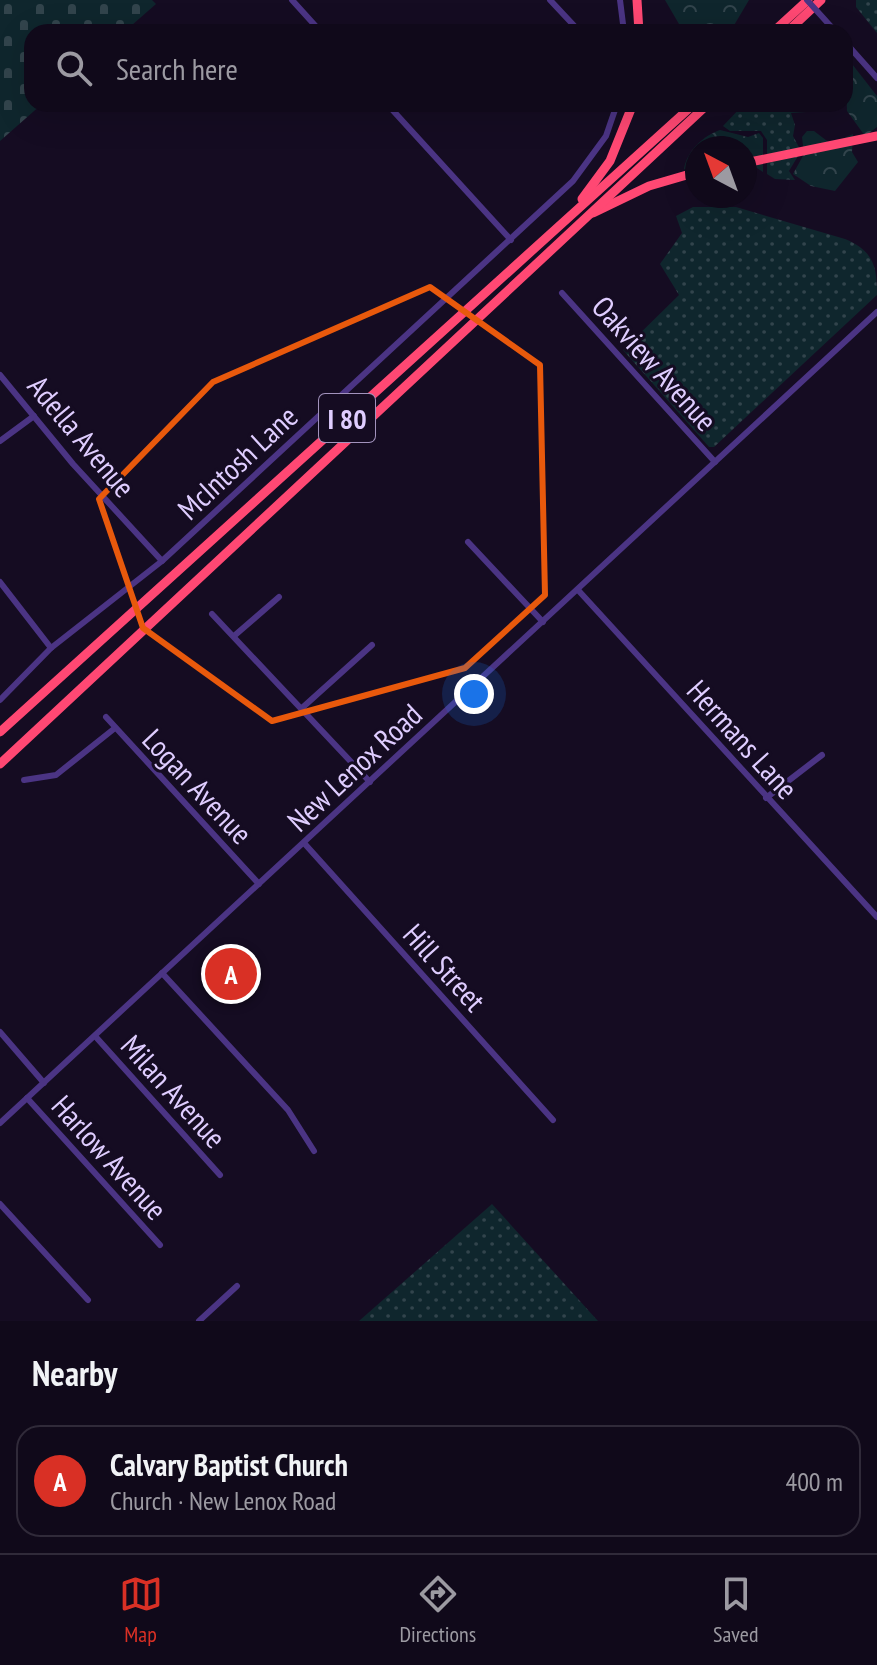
<!DOCTYPE html>
<html lang="en">
<head>
<meta charset="utf-8">
<style>
	:root { --surface:#10091a; --page:#1e1727; --text:#f1f3f6; --muted:#9c9aa2; --line:#302a39; --accent:#d93025 }
	body { margin:0; font-family:"PT Sans Narrow",sans-serif; background:var(--page); color:var(--text) }
	.compass { position:absolute; left:685px; top:136px; width:72px; height:72px; border-radius:50%; background:var(--surface); box-shadow:0 8px 32px #0002; rotate:319deg }
	.you { position:absolute; left:474px; top:694px; width:28px; height:28px; margin:-20px; border:6px solid #fff; border-radius:50%; background:#1a73e8; box-shadow:0 0 0 12px #1a73e833 }
	.badge { display:grid; place-items:center; width:52px; height:52px; border-radius:50%; background:var(--accent); color:#fff; font-size:26px; font-weight:700 }
	.pin { position:absolute; translate:-50% -50%; border:4px solid #fff; box-shadow:0 2px 8px #0006 }
	.list { margin:0; padding:0; list-style:none }
	h2 { display:flex; justify-content:space-between; align-items:center; height:104px; margin:0; padding:0 32px; font-size:34px }
	h2 small { font-size:26px; font-weight:400; color:var(--muted) }
	.list li { display:grid; grid-template-columns:52px 1fr auto; gap:24px; align-items:center; box-sizing:border-box; height:112px; margin:0 16px 16px; padding:0 16px; border:2px solid var(--line); border-radius:24px }
	.list b { display:block; font-size:30px; white-space:nowrap }
	.list p { margin:0; font-size:26px; white-space:nowrap; color:var(--muted) }
	.list em { font-size:26px; font-style:normal; color:var(--muted) }
	.icon { flex:none; width:44px; height:44px; fill:none; stroke:currentColor; stroke-width:2; stroke-linecap:round; stroke-linejoin:round }
	.map { position:relative; flex:none; width:877px; height:1321px; overflow:hidden }
	.search { position:absolute; background:var(--surface); box-shadow:0 8px 32px #0002; left:24px; right:24px; top:24px; height:88px; display:flex; align-items:center; gap:20px; box-sizing:border-box; padding:0 28px; border-radius:24px; color:var(--muted); font-size:30px }
	.sheet { height:232px; background:var(--surface) }
	nav { display:flex; justify-content:space-around; align-items:center; box-sizing:border-box; height:112px; border-top:2px solid var(--line); background:var(--surface); font-size:22px; color:var(--muted) }
	nav a { display:grid; justify-items:center; gap:4px }
	nav .on { color:var(--accent) }
	.map>svg:first-child { display:block }
</style>
</head>
<body>
<div class="map">
<svg width="877" height="1321" viewBox="0 0 877 1321">
	<defs>
		<pattern id="grass-dots" width="8" height="8" patternUnits="userSpaceOnUse" patternTransform="scale(2)"><rect width="8" height="8" fill="#0f262d"/><path d="M2 2h.1M6 6h.1" fill="none" stroke="#32444c" stroke-width="1.8" stroke-linecap="round"/></pattern>
		<pattern id="forest-crowns" width="20" height="18" patternUnits="userSpaceOnUse" patternTransform="scale(2)"><rect width="20" height="18" fill="#0f262d"/><path d="M2 6a3 3 0 1 1 6 0M12 15a3 3 0 1 1 6 0" fill="none" stroke="#32444c"/></pattern>
		<pattern id="cemetery-stones" width="16" height="16" patternUnits="userSpaceOnUse" patternTransform="scale(2)"><rect width="16" height="16" fill="#0f262d"/><path d="M2 7V4a2 2 0 0 1 4 0v3zM10 15v-3a2 2 0 0 1 4 0v3z" fill="#32444c"/></pattern>
	</defs>
	<rect width="100%" height="100%" fill="#150c22"/>
	<!-- grass -->
	<g fill="url(#grass-dots)">
		<path d="M856,0H877V33L856,7Z"/>
		<path d="M744,104H810L806,112L791,113L795,125L793,136L801,151L789,171L795,180L775,179L767,174V140L761,131H730L723,126Z"/>
		<path d="M693,207H736L845,239C874,251 877,267 877,295L714,447H709L623,350L679,295L660,264L682,233L676,216Z"/>
		<path d="M492,1204L598,1321H359Z"/>
	</g>
	<!-- forest -->
	<g fill="url(#forest-crowns)">
		<path d="M665,0H749L730,32H679V24Z"/>
		<path d="M845,55L877,96V127L865,136L847,111Z"/>
		<path d="M720,130L748,137L759,133L763,138V172L745,160V148H697V173L684,169C687,151 703,136 720,130Z"/>
		<path d="M807,131H814L831,144L853,134L852,152L858,162L835,191L811,186L793,174L804,154L802,137Z"/>
	</g>
	<!-- cemetery -->
	<path fill="url(#cemetery-stones)" d="M0,0H152L156,4L124,32H32V104H42L0,141Z"/>
	<g fill="none" stroke-linecap="round" stroke-linejoin="round">
		<!-- minor -->
		<g stroke="#4b3484" stroke-width="6">
			<path d="M292,0L321,32"/>
			<path d="M550,0L580,32"/>
			<path d="M620,0L624,32"/>
			<path d="M845,42L877,78"/>
			<path d="M387,104L511,240"/>
			<path d="M562,293L715,462"/>
			<path d="M0,375L73,464L162,561"/>
			<path d="M0,441L34,416"/>
			<path d="M468,542L543,622"/>
			<path d="M0,582L51,648"/>
			<path d="M578,590L877,917"/>
			<path d="M212,614L370,782"/>
			<path d="M234,636L279,597"/>
			<path d="M0,700L51,648L162,561L573,181L606,136L617,104"/>
			<path d="M302,708L372,645"/>
			<path d="M106,717L259,884"/>
			<path d="M24,780L56,775L115,728"/>
			<path d="M766,798L822,755"/>
			<path d="M304,843L553,1120"/>
			<path d="M162,973L288,1110L314,1151"/>
			<path d="M0,1032L44,1083"/>
			<path d="M95,1036L220,1175"/>
			<path d="M27,1098L160,1245"/>
			<path d="M0,1123L877,312"/>
			<path d="M0,1204L88,1300"/>
			<path d="M199,1321L237,1286"/>
		</g>
		<!-- highway -->
		<g stroke="#ff4873" stroke-width="9">
			<path d="M637,0L639,32"/>
			<path d="M773,32L808,0"/>
			<path d="M787,32L821,0"/>
			<path d="M745,163L877,136"/>
			<path d="M582,199L610,161L633,104"/>
			<path d="M593,213L649,186L697,172"/>
			<path d="M0,732L694,104"/>
			<path d="M0,764L708,104"/>
		</g>
		<!-- minor-bridge -->
		<path stroke="#4b3484" stroke-width="6" d="M807,0L835,31"/>
	</g>
	<!-- marked area -->
	<path fill="none" stroke="#e8590c" stroke-width="6" stroke-linejoin="round" d="M430,287L540,365L545,595L465,668L272,721L143,628L99,499L213,382Z"/>
	<g text-anchor="middle" dominant-baseline="central" stroke-width="6" stroke-linejoin="round" paint-order="stroke">
		<!-- shield labels -->
		<rect fill="#150c22" stroke="#a293bd" stroke-width="2" x="319" y="394" width="56" height="48" rx="6"/>
		<g font-size="28" font-weight="bold" fill="#dfcdff">
			<text x="347" y="418">I 80</text>
		</g>
		<!-- street labels -->
		<g font-size="30" fill="#dfcdff" stroke="#150c22">
			<text transform="translate(655 363) rotate(48)">Oakview Avenue</text>
			<text transform="translate(82 436) rotate(50)">Adella Avenue</text>
			<text transform="translate(237 462) rotate(-43)">McIntosh Lane</text>
			<text transform="translate(743 739) rotate(48)">Hermans Lane</text>
			<text transform="translate(354 767) rotate(-43)">New Lenox Road</text>
			<text transform="translate(198 786) rotate(47)">Logan Avenue</text>
			<text transform="translate(445 967) rotate(48)">Hill Street</text>
			<text transform="translate(174 1091) rotate(48)">Milan Avenue</text>
			<text transform="translate(110 1157) rotate(48)">Harlow Avenue</text>
		</g>
	</g>
</svg>
<svg class="compass" viewBox="-18 -18 36 36"><path d="M0-13l5 13h-10z" fill="#e53935"/><path d="M0 13l5-13h-10z" fill="#9c9aa2"/></svg>
<div class="you"></div>
<div class="pin badge" style="left:231px;top:974px">A</div>
<div class="search"><svg class="icon" aria-label="search" viewBox="0 0 24 24"><circle cx="10" cy="10" r="6"/><path d="M15 15l6 6"/></svg>Search here</div>
</div>
<section class="sheet">
<h2>Nearby<small></small></h2>
<ul class="list">
<li><span class="badge">A</span><div><b>Calvary Baptist Church</b><p>Church · New Lenox Road</p></div><em>400 m</em></li>
</ul>
</section>
<nav>
<a class="on"><svg class="icon" aria-label="map" viewBox="0 0 24 24"><path d="M3 6l6-2 6 2 6-2v14l-6 2-6-2-6 2zM9 4v14M15 6v14"/></svg>Map</a>
<a><svg class="icon" aria-label="directions" viewBox="0 0 24 24"><path d="M12 3l9 9-9 9-9-9zM9 14v-3h6M13 9l2 2-2 2"/></svg>Directions</a>
<a><svg class="icon" aria-label="saved" viewBox="0 0 24 24"><path d="M7 4h10v16l-5-4-5 4z"/></svg>Saved</a>
</nav>
</body>
</html>
